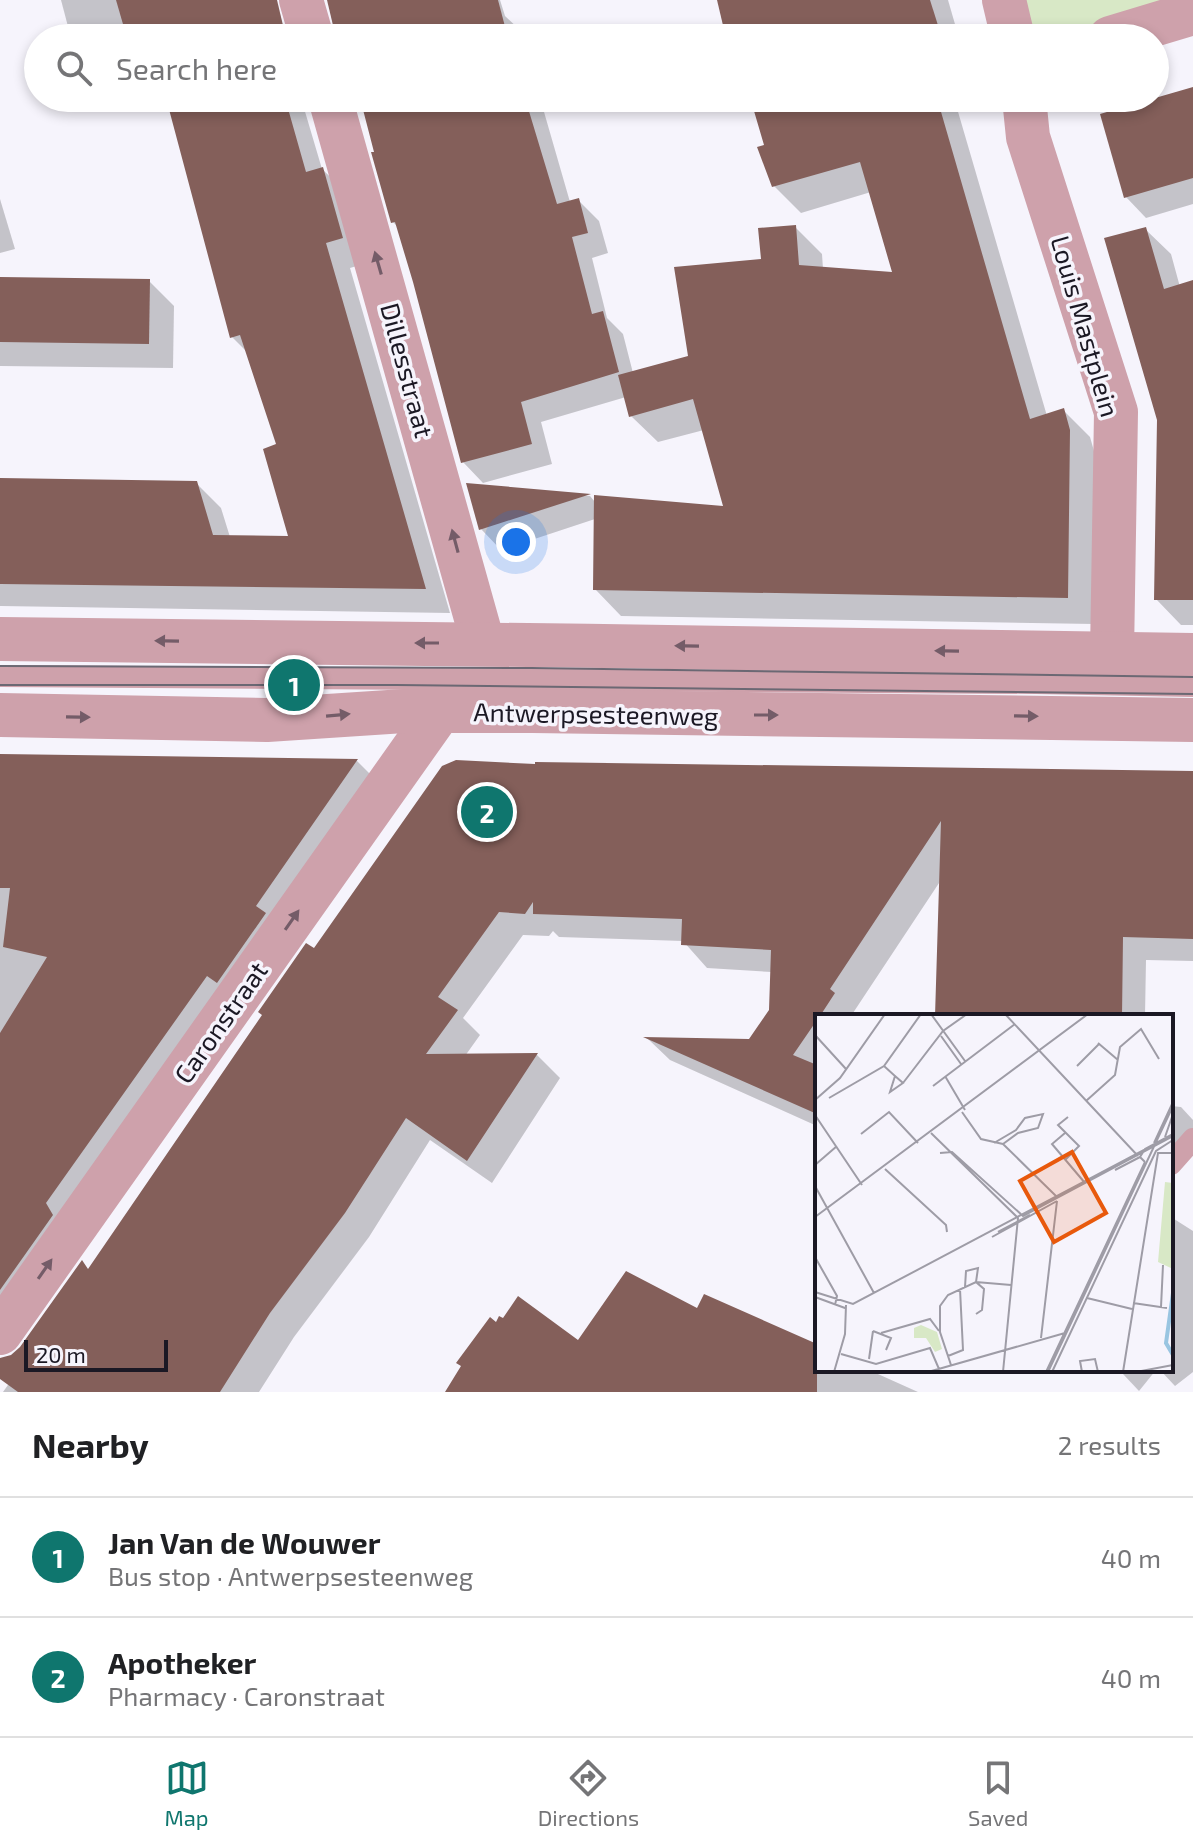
<!DOCTYPE html>
<html lang="en">
<head>
<meta charset="utf-8">
<style>
	:root { --surface:#fff; --page:#f6f6f6; --text:#202124; --muted:#757577; --line:#e0e0e0; --accent:#0f766e }
	body { margin:0; font-family:"Exo 2",sans-serif; background:var(--page); color:var(--text) }
	.scale { position:absolute; left:24px; bottom:20px; width:144px; box-sizing:border-box; padding-left:8px; border:4px solid #1b1824; border-top:0; font-size:22px; line-height:28px; white-space:nowrap; color:#1b1824; -webkit-text-stroke:6px #f6f4fc; paint-order:stroke }
	.you { position:absolute; left:516px; top:542px; width:28px; height:28px; margin:-20px; border:6px solid #fff; border-radius:50%; background:#1a73e8; box-shadow:0 0 0 12px #1a73e833 }
	.badge { display:grid; place-items:center; width:52px; height:52px; border-radius:50%; background:var(--accent); color:#fff; font-size:26px; font-weight:700 }
	.pin { position:absolute; translate:-50% -50%; border:4px solid #fff; box-shadow:0 2px 8px #0006 }
	.list { margin:0; padding:0; list-style:none }
	h2 { display:flex; justify-content:space-between; align-items:center; height:104px; margin:0; padding:0 32px; font-size:34px }
	h2 small { font-size:26px; font-weight:400; color:var(--muted) }
	.list li { display:grid; grid-template-columns:52px 1fr auto; gap:24px; align-items:center; box-sizing:border-box; height:120px; padding:0 32px; border-top:2px solid var(--line) }
	.list b { display:block; font-size:30px; white-space:nowrap }
	.list p { margin:0; font-size:26px; white-space:nowrap; color:var(--muted) }
	.list em { font-size:26px; font-style:normal; color:var(--muted) }
	.icon { flex:none; width:44px; height:44px; fill:none; stroke:currentColor; stroke-width:2; stroke-linecap:round; stroke-linejoin:round }
	.map { position:relative; flex:none; width:1193px; height:1392px; overflow:hidden }
	.search { position:absolute; background:var(--surface); box-shadow:0 4px 12px #0003; left:24px; right:24px; top:24px; height:88px; display:flex; align-items:center; gap:20px; box-sizing:border-box; padding:0 28px; border-radius:44px; color:var(--muted); font-size:30px }
	.sheet { height:344px; background:var(--surface) }
	nav { display:flex; justify-content:space-around; align-items:center; box-sizing:border-box; height:112px; border-top:2px solid var(--line); background:var(--surface); font-size:22px; color:var(--muted) }
	nav a { display:grid; justify-items:center; gap:4px }
	nav .on { color:var(--accent) }
	.map>svg:first-child { display:block }
</style>
</head>
<body>
<div class="map">
<svg width="1193" height="1392" viewBox="0 0 1193 1392">
	<rect width="100%" height="100%" fill="#f6f4fc"/>
	<!-- green -->
	<path fill="#d8e8c6" d="M1004,0H1193L1110,38H1014Z"/>
	<!-- shadow -->
	<g fill="#0003">
		<path d="M61,0H273L284,38H71Z"/>
		<path d="M334,0H500L505,16L521,31L523,38H345Z"/>
		<path d="M719,0H948L959,38H728Z"/>
		<path d="M1193,89V204L1146,218L1126,197Z"/>
		<path d="M168,98H301L322,169L348,194L367,263L350,268L450,613L0,606V479L196,483L221,508L230,537L291,538L279,445L248,353L232,337Z"/>
		<path d="M361,98H540L570,202L578,200L599,221L608,253L592,258L607,318L623,334L633,373L690,357L763,261L795,227L822,254L823,269L894,274L871,192L801,213L774,186L767,146L752,98H954L1047,416L1064,411L1090,437L1096,458L1094,624L621,616L595,589V519L501,550L481,529L469,485L590,496L595,502L726,509L704,430L658,442L631,416L626,397L541,422L552,464L483,483L463,462L399,228L393,222Z"/>
		<path d="M0,199L15,249L0,253Z"/>
		<path d="M1145,229L1171,254L1180,287L1193,300V625H1181L1156,599L1159,419Z"/>
		<path d="M0,278L149,281L174,306L173,368L0,366Z"/>
		<path d="M0,756L357,761L377,781L0,1316Z"/>
		<path d="M537,766L1193,774V961L1146,960L1145,1016H937L941,880L853,1013L856,1016H817V1126L670,1060L648,1039L750,1041L771,1011L772,972L707,968L683,941L559,937L553,931L549,936L523,935L463,1018L480,1035L465,1056L537,1055L560,1078L492,1183L430,1140L369,1237L294,1337L259,1392H3L314,951Z"/>
		<path d="M1171,1106L1181,1107L1193,1120V1130L1171,1162Z"/>
		<path d="M1171,1217L1193,1231V1372L1175,1386L1160,1370H1171Z"/>
		<path d="M698,1311L817,1347V1370H869L918,1392H448L497,1325L578,1342Z"/>
		<path d="M1122,1370H1156L1139,1391L1123,1374Z"/>
	</g>
	<!-- building -->
	<g fill="#845f5a">
		<path d="M116,0H277L286,38H127Z"/>
		<path d="M327,0H498L508,38H336Z"/>
		<path d="M717,0H930L942,38H726Z"/>
		<path d="M1193,87V178L1124,198L1100,114Z"/>
		<path d="M166,98H285L306,172L323,167L343,238L326,243L426,589L0,584V478L197,481L213,535L288,536L263,449L276,444L240,335L230,338Z"/>
		<path d="M360,98H525L557,204L579,198L588,233L572,237L592,314L603,311L619,372L521,402L532,444L461,463L413,282L395,222L391,223L371,152H374Z"/>
		<path d="M754,98H937L1030,419L1064,408L1070,430L1068,598L593,590L594,495L723,506L693,399L629,417L618,375L688,356L674,267L761,259L758,228L796,225L799,265L892,272L860,162L772,187L757,147L764,145L754,111L758,110Z"/>
		<path d="M1146,227L1164,289L1193,280V600H1154L1157,420L1104,238Z"/>
		<path d="M0,277L150,279L149,344L0,342Z"/>
		<path d="M466,483L591,494L479,530Z"/>
		<path d="M0,754L358,759L256,906L266,913L217,983L207,976L46,1203L53,1215L0,1290V1033L47,957L3,947L10,888H0Z"/>
		<path d="M456,760L535,764V762L1193,771V939L1123,937L1122,1016H935L941,821L830,989L835,993L820,1016H817V1020L793,1055L817,1065V1114L643,1037L749,1039L769,1010L771,950L681,945L682,919L533,914V902L525,914L499,912L438,997L458,1010L426,1054L538,1053L467,1161L406,1118L345,1213L270,1313L220,1392H18L0,1379V1358L11,1355L20,1347L82,1260L88,1269L262,1015L258,1012L306,943L314,948L442,766Z"/>
		<path d="M626,1271L697,1308L704,1294L817,1344V1392H445L461,1366L456,1363L490,1317L496,1322L499,1316L503,1318L518,1296L578,1340Z"/>
	</g>
	<g fill="none" stroke-linecap="round" stroke-linejoin="round">
		<!-- service -->
		<g stroke="#cea1ab" stroke-width="22">
			<path d="M0,676L1036,683L1193,686"/>
			<path d="M1171,1164L1193,1139"/>
		</g>
		<!-- minor -->
		<g stroke="#cea1ab" stroke-width="44">
			<path d="M301,0L312,38"/>
			<path d="M1004,0L1013,38"/>
			<path d="M1110,38L1193,13"/>
			<path d="M330,98L483,643"/>
			<path d="M1024,98L1028,137L1116,412L1112,654"/>
			<path d="M0,1333L440,711"/>
		</g>
		<!-- tertiary -->
		<g stroke="#cea1ab" stroke-width="44">
			<path d="M0,639C398,645 795,646 1193,655"/>
			<path d="M0,715L267,720L404,711H532L1193,720"/>
		</g>
		<!-- tram -->
		<g stroke="#6b6873" stroke-width="2">
			<path d="M0,666L532,668L1193,677"/>
			<path d="M0,685H397L1193,694"/>
		</g>
	</g>
	<!-- one-way arrows -->
	<defs><path id="oneway-solid" d="M-6-.8H1V-3.2L6.5 0L1 3.2V.8H-6Z" transform="scale(2)"/></defs>
	<g fill="#745c68">
		<use href="#oneway-solid" transform="translate(378 263) rotate(-106)"/>
		<use href="#oneway-solid" transform="translate(455 541) rotate(-105)"/>
		<use href="#oneway-solid" transform="translate(167 641) rotate(-179)"/>
		<use href="#oneway-solid" transform="translate(427 643) rotate(180)"/>
		<use href="#oneway-solid" transform="translate(687 646) rotate(-179)"/>
		<use href="#oneway-solid" transform="translate(947 651) rotate(-179)"/>
		<use href="#oneway-solid" transform="translate(338 715) rotate(-5)"/>
		<use href="#oneway-solid" transform="translate(766 715)"/>
		<use href="#oneway-solid" transform="translate(1026 716) rotate(1)"/>
		<use href="#oneway-solid" transform="translate(78 717) rotate(1)"/>
		<use href="#oneway-solid" transform="translate(292 920) rotate(-55)"/>
		<use href="#oneway-solid" transform="translate(45 1269) rotate(-55)"/>
	</g>
	<g text-anchor="middle" dominant-baseline="central" stroke-width="7" stroke-linejoin="round" paint-order="stroke">
		<!-- street labels -->
		<g font-size="26" fill="#1b1824" stroke="#f6f4fc">
			<text transform="translate(1086 326) rotate(74)">Louis Mastplein</text>
			<text transform="translate(408 370) rotate(75)">Dillesstraat</text>
			<text transform="translate(596 713) rotate(1)">Antwerpsesteenweg</text>
			<text transform="translate(220 1022) rotate(-55)">Caronstraat</text>
		</g>
	</g>
	<!-- overview -->
	<g transform="translate(815 1014)">
		<rect width="358" height="358" fill="#f6f4fc"/>
		<path d="M350,168L358,169V255L343,248ZM106,311L122,318L127,335L120,338L111,324H99V314Z" fill="#d8e8c6"/>
		<path fill="none" stroke="#99c5e1" stroke-width="4" d="M358,279L351,329L358,341"/>
		<path fill="none" stroke="#9e9ca6" stroke-width="2" d="M116,0L150,47M190,0L323,142M0,21L31,55M126,22L146,50M283,29L303,46M69,52L80,62L75,78L88,69L80,62M262,52L284,30M130,62L150,96M88,69L128,17L152,0M118,72L200,10M14,84L69,52L106,0M0,86L25,64L70,0M271,87L300,61L305,33L326,15L344,45M147,98L166,125L188,130M0,101L47,171M116,119L203,204L188,358M250,119L237,130L270,169M46,120L74,98L103,129M350,123L358,100M179,129L201,116L210,104L228,100L223,114L203,119L188,130M339,129L358,88M188,130L242,183M125,139L137,138L208,202L358,122M251,145L264,132L243,111L253,103M330,148L325,143L330,135L358,120M0,151L22,132M70,155L131,211L132,218M300,156L325,143M0,172L59,279M0,203L273,0M183,218L215,201M177,223L242,187M0,243L22,282L20,291M150,273L151,257L163,254L161,268L169,275L167,296L161,300M0,278L38,290L329,136M0,283L30,294M272,284L317,295M318,289L352,294M346,293L348,251M58,317L76,324L71,336M66,319L115,305L124,317M226,324L242,187M26,340L61,350L115,334L124,355M133,342L148,336L145,275M54,345L58,317M136,351L125,318V292L133,281L161,268L196,271M19,358L30,320L31,291M113,358L250,319M231,358L330,148M233,358L358,92M237,358L341,137L358,126M267,358L265,347L280,345L283,358M308,358L343,139H358M321,358L358,351"/>
		<path fill="#e8590c" fill-opacity="0.15" stroke="#e8590c" stroke-width="4" d="M257,138L291,199L239,228L205,167Z"/>
		<rect width="358" height="358" fill="none" stroke="#1b1824" stroke-width="4"/>
	</g>
</svg>
<div class="scale">20 m</div>
<div class="you"></div>
<div class="pin badge" style="left:294px;top:685px">1</div>
<div class="pin badge" style="left:487px;top:812px">2</div>
<div class="search"><svg class="icon" aria-label="search" viewBox="0 0 24 24"><circle cx="10" cy="10" r="6"/><path d="M15 15l6 6"/></svg>Search here</div>
</div>
<section class="sheet">
<h2>Nearby<small>2 results</small></h2>
<ul class="list">
<li><span class="badge">1</span><div><b>Jan Van de Wouwer</b><p>Bus stop · Antwerpsesteenweg</p></div><em>40 m</em></li>
<li><span class="badge">2</span><div><b>Apotheker</b><p>Pharmacy · Caronstraat</p></div><em>40 m</em></li>
</ul>
</section>
<nav>
<a class="on"><svg class="icon" aria-label="map" viewBox="0 0 24 24"><path d="M3 6l6-2 6 2 6-2v14l-6 2-6-2-6 2zM9 4v14M15 6v14"/></svg>Map</a>
<a><svg class="icon" aria-label="directions" viewBox="0 0 24 24"><path d="M12 3l9 9-9 9-9-9zM9 14v-3h6M13 9l2 2-2 2"/></svg>Directions</a>
<a><svg class="icon" aria-label="saved" viewBox="0 0 24 24"><path d="M7 4h10v16l-5-4-5 4z"/></svg>Saved</a>
</nav>
</body>
</html>
